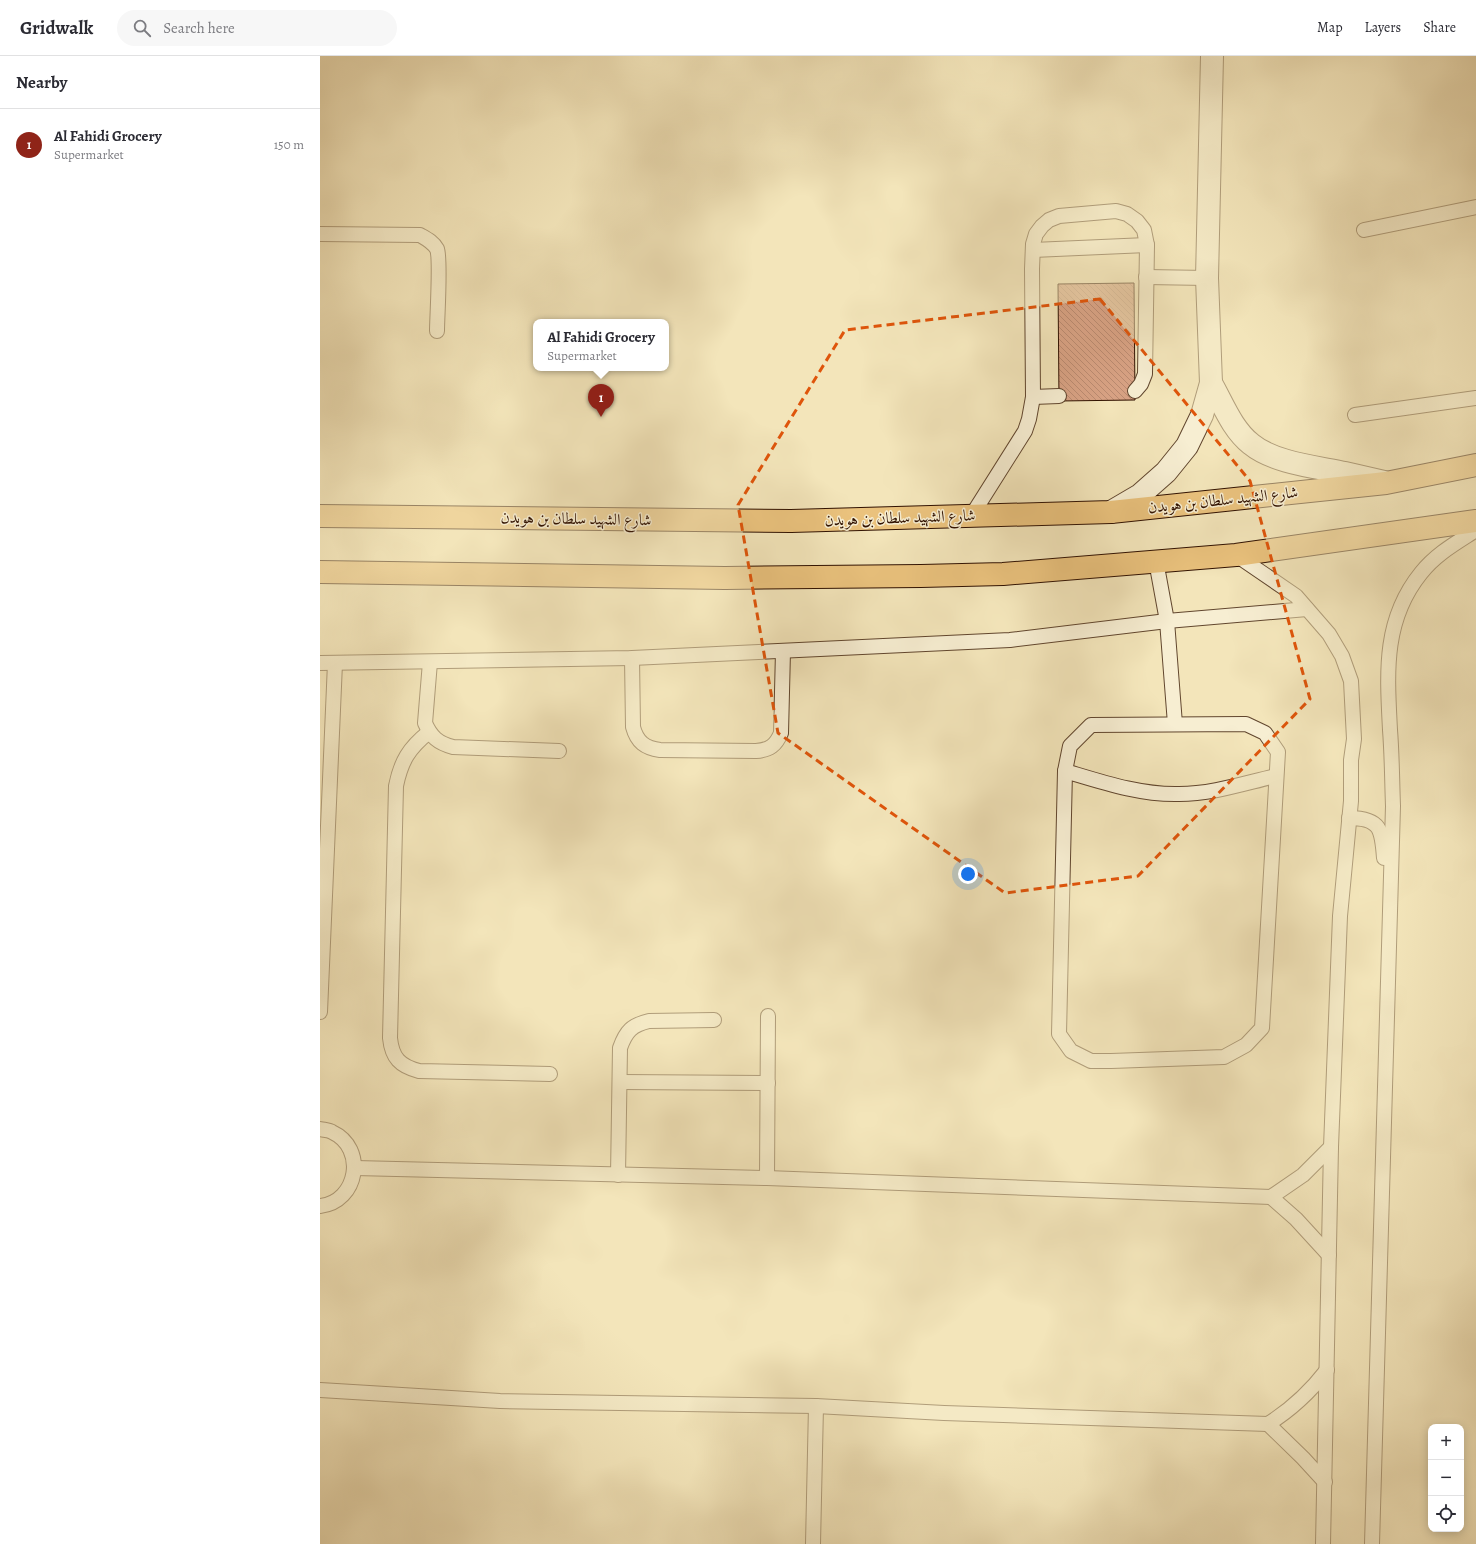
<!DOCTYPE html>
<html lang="en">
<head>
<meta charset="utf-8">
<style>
	:root { --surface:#fff; --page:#f7f7f7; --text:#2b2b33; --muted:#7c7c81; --line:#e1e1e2; --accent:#8f2418 }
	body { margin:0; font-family:Alegreya,Amiri,serif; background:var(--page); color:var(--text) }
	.controls { position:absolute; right:12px; bottom:12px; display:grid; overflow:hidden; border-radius:8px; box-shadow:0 2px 10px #0003 }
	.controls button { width:36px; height:36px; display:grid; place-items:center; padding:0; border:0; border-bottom:1px solid var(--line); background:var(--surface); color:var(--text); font:20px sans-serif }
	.you { position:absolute; left:648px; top:818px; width:14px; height:14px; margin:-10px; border:3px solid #fff; border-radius:50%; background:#1a73e8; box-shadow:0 0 0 6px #1a73e833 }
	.badge { display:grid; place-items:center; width:26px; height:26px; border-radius:50%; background:var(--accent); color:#fff; font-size:13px; font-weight:700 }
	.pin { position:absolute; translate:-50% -33px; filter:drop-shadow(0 1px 2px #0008) }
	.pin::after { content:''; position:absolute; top:21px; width:14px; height:12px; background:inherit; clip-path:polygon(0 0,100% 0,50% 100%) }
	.popup { position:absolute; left:213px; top:263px; width:136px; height:52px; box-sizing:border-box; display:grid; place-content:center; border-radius:8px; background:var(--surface); filter:drop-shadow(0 1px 3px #0005); font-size:13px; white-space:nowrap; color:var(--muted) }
	.popup b { font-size:15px; color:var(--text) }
	.popup::after { content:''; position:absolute; left:50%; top:100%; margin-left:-8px; border:8px solid transparent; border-top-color:var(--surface) }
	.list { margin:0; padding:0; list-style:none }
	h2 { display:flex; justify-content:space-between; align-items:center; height:52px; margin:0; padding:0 16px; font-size:17px }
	h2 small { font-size:13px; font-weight:400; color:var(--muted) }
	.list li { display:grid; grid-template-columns:26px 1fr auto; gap:12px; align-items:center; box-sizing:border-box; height:72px; padding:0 16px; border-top:1px solid var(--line) }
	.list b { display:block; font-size:15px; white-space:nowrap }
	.list p { margin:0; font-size:13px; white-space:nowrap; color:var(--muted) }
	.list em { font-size:13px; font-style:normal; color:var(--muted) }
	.icon { flex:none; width:22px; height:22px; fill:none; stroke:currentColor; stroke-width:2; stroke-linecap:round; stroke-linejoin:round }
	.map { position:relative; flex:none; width:1156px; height:1488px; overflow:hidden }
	header { display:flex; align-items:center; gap:24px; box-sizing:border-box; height:56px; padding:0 20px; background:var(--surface); border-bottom:1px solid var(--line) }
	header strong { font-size:19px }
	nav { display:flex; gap:22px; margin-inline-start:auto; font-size:14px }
	.search { width:280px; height:36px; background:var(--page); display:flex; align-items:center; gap:10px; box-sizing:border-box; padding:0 14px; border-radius:22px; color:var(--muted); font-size:15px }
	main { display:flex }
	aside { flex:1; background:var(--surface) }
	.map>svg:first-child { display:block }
</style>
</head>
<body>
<header>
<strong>Gridwalk</strong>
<div class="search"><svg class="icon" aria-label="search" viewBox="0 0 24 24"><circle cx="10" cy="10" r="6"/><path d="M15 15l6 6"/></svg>Search here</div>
<nav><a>Map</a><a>Layers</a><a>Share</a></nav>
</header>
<main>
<aside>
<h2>Nearby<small></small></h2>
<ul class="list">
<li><span class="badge">1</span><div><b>Al Fahidi Grocery</b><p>Supermarket</p></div><em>150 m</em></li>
</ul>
</aside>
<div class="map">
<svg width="1156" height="1488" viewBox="0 0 1156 1488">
	<defs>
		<pattern id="building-back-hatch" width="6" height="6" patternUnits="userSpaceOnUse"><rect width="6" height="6" fill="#d8a284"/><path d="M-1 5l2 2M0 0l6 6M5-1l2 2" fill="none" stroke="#ba8a70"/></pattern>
	</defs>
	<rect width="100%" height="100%" fill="#f3e5ba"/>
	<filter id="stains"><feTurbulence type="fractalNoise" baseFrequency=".005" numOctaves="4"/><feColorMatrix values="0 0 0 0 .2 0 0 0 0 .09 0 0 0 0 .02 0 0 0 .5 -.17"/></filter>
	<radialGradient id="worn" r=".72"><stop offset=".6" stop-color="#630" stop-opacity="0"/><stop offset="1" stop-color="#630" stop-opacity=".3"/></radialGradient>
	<!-- building -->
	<path fill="url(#building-back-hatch)" stroke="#301100" d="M814,227L815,344L739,345L738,228Z"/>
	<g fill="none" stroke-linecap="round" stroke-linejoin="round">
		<!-- service casing -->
		<g stroke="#61462e" stroke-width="16">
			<g id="service">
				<path d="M1044,174L1156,151"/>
				<path d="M0,178L100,179C107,183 113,186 117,193C121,203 117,261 117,275"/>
				<path d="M713,194L827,189"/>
				<path d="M826,221L887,222"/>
				<path d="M713,341L739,340"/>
				<path d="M1035,359L1156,342"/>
				<path d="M652,459L705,375L709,363L713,341L712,213L713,188L716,178L722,170L729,164L739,160L796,155L807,158L817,165L824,174L827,189L825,318L821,328L815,335"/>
				<path d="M916,499L976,540L1009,578L1022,600L1031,625L1034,683L1031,704V745L1020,860L1011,1091L1003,1488"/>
				<path d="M836,505L847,565L855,668"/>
				<path d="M312,602L313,671C317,686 325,692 340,694L436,695C450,694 456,689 461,677L463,595"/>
				<path d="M110,606L105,667C111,681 118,687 133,691L239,695"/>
				<path d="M0,607L312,602L690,584L847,565L987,553"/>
				<path d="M926,668L945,677L958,696L942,972L926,989L904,1001L791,1005H771L751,995L739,978L745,715L750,690L771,669Z"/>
				<path d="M109,676C89,692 81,705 76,730L70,982C72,1002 80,1010 99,1015L230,1018"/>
				<path d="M745,715C782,726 820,739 859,738C892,738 925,727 956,720"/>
				<path d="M1029,762C1061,762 1062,774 1064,802"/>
				<path d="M0,956L15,607"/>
				<path d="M300,1026L448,1027"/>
				<path d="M0,1073C4,1074 9,1074 12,1076C47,1092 38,1146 0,1150"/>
				<path d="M35,1112L447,1122L951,1141L983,1119L1011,1091"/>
				<path d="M298,1119L300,992C306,975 312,969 329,965L394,964"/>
				<path d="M447,1122L448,960"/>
				<path d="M951,1141L976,1163L1009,1199"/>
				<path d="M0,1334L180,1345L496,1350L624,1357L948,1368C972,1353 990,1336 1007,1314"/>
				<path d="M948,1368L983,1402L1005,1426"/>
				<path d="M493,1488L496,1350"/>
				<path d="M1052,1488L1073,750C1072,724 1072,699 1070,674C1067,616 1063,564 1101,517C1116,498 1136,487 1156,474"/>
			</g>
		</g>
		<!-- minor casing -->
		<g stroke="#61462e" stroke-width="24">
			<g id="minor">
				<path d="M891,327C903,348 912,373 931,388C954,407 997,411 1025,417C1038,420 1051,423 1064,426"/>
				<path d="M791,456L820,439L846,416L867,390L882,359L891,327L887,222L892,0"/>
			</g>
		</g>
		<!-- trunk casing -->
		<g stroke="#301100" stroke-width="24">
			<g id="trunk">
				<path d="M0,460L471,465L791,456L1066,427L1156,409"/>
				<path d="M0,516L405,522L601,520L683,518L916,499L1156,465"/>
			</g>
		</g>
		<!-- service -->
		<use href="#service" stroke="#f7eed2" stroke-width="14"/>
		<!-- minor -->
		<use href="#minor" stroke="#f7eed2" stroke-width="22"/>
		<!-- trunk -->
		<use href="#trunk" stroke="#eac27d" stroke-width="22"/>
	</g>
	<!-- marked area -->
	<path d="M0 0H1156V1488H0ZM780,243L930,425L990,643L818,820L685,837L458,677L418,449L525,274Z" fill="#f3e5ba" fill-opacity=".55" fill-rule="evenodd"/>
	<path fill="none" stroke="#df550b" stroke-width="3" stroke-dasharray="8 5" stroke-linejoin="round" d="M780,243L930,425L990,643L818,820L685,837L458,677L418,449L525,274Z"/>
	<g text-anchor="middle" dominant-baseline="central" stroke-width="3" stroke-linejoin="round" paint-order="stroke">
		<!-- street labels -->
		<g font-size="16" fill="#301100" stroke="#f7eed2">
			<text transform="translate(903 444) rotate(-6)">شارع الشهيد سلطان بن هويدن</text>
			<text transform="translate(580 462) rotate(-2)">شارع الشهيد سلطان بن هويدن</text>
			<text transform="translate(256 463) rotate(1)">شارع الشهيد سلطان بن هويدن</text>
		</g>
	</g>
	<rect width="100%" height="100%" filter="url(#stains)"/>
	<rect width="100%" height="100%" fill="url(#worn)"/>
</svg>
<div class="controls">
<button>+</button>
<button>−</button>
<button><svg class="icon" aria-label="locate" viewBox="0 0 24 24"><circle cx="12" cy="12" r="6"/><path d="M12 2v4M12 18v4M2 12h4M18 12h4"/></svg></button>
</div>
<div class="you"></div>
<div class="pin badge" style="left:281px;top:361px">1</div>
<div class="popup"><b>Al Fahidi Grocery</b>Supermarket</div>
</div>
</main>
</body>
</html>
